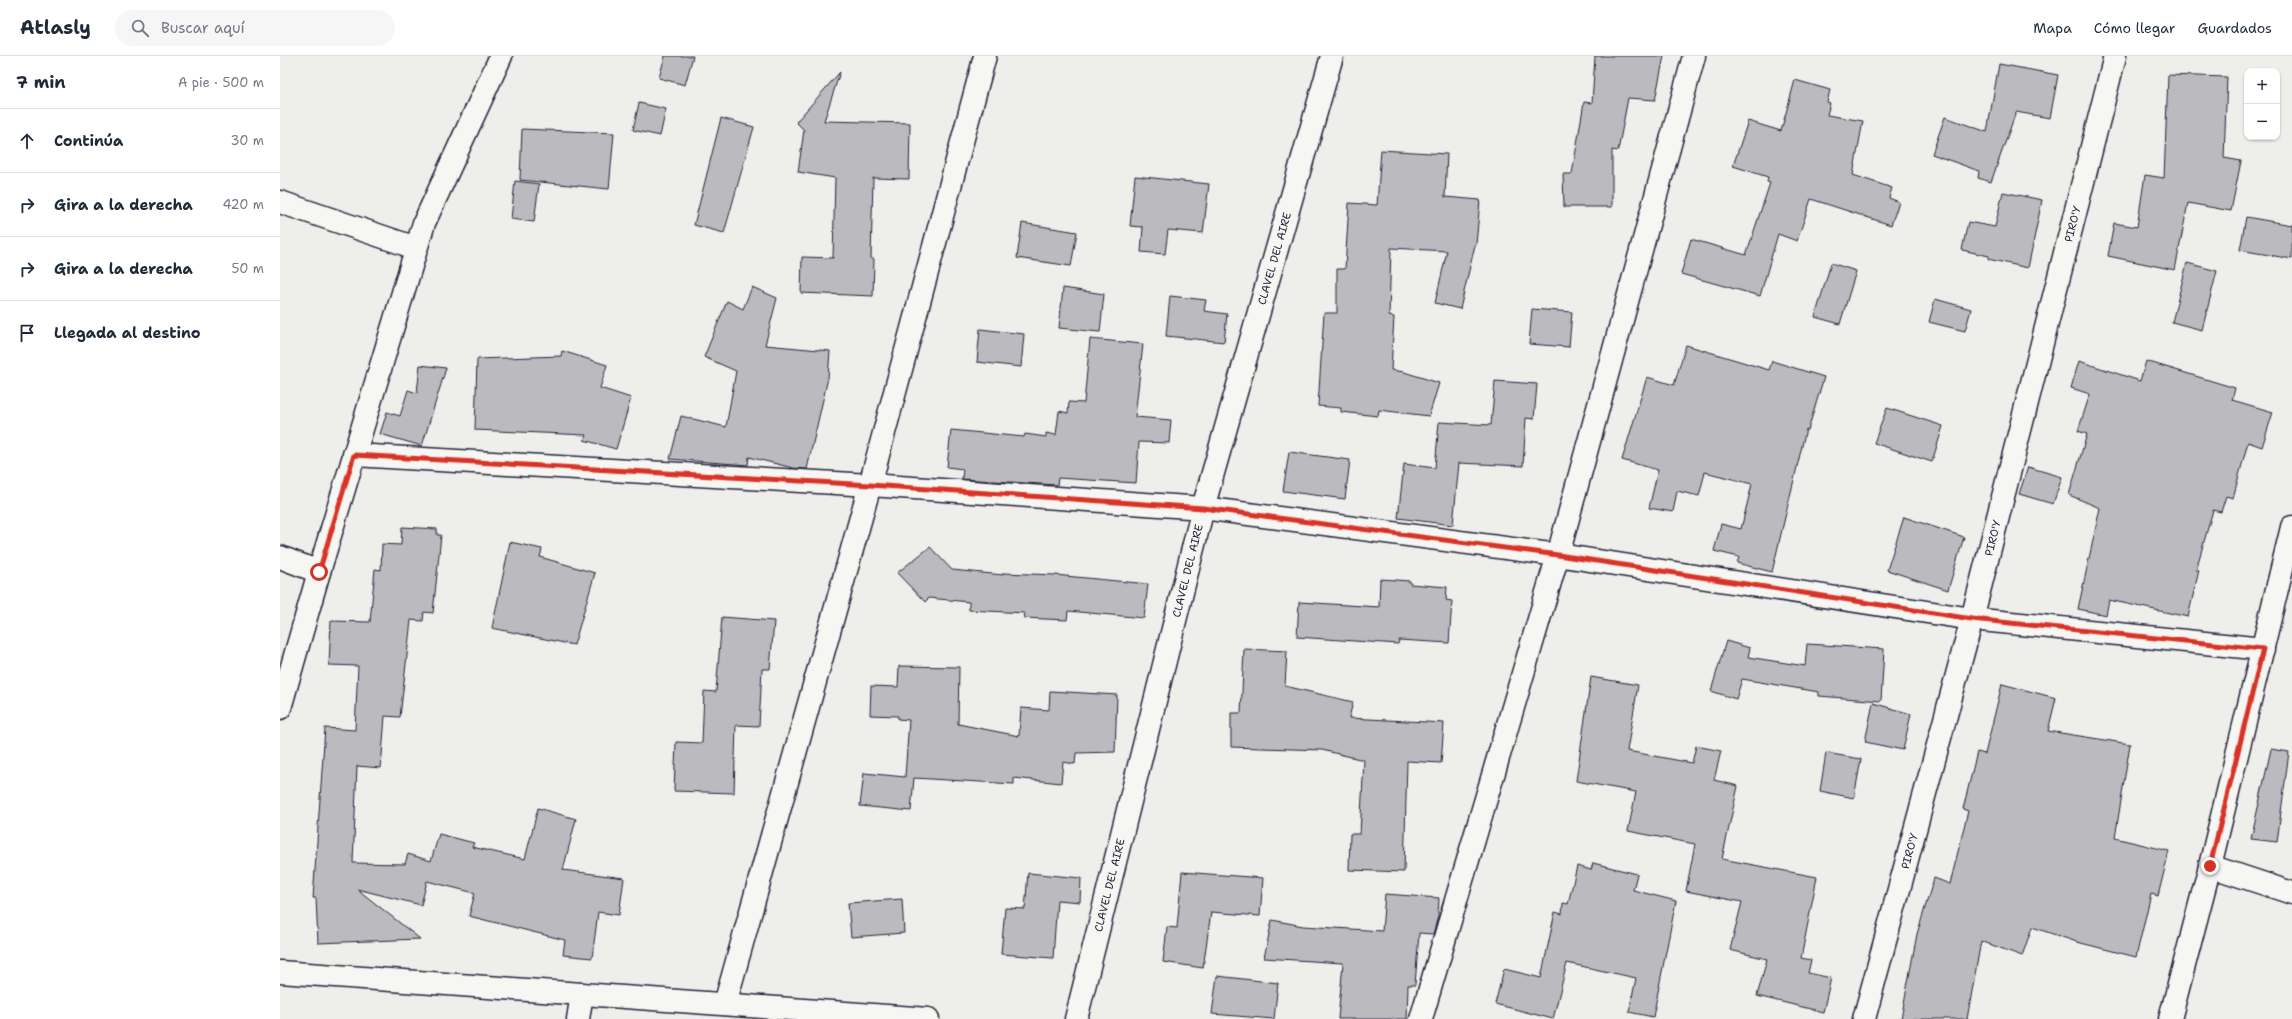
<!DOCTYPE html>
<html lang="es">
<head>
<meta charset="utf-8">
<style>
	:root { --surface:#fff; --page:#f6f6f7; --text:#1f2937; --muted:#747a83; --line:#e0e1e3 }
	body { margin:0; font-family:"Shantell Sans",sans-serif; background:var(--page); color:var(--text) }
	.controls { position:absolute; right:12px; top:12px; display:grid; overflow:hidden; border-radius:8px; box-shadow:0 1px 3px #0004 }
	.controls button { width:36px; height:36px; display:grid; place-items:center; padding:0; border:0; border-bottom:1px solid var(--line); background:var(--surface); color:var(--text); font:20px sans-serif }
	.stop { position:absolute; width:12px; height:12px; margin:-9px; border:3px solid #d93025; border-radius:50%; background:#fff }
	.stop.end { background:#d93025; border-color:#fff; box-shadow:0 1px 4px #0008 }
	.list { margin:0; padding:0; list-style:none }
	h2 { display:flex; justify-content:space-between; align-items:center; height:52px; margin:0; padding:0 16px; font-size:17px }
	h2 small { font-size:13px; font-weight:400; color:var(--muted) }
	.list li { display:grid; grid-template-columns:26px 1fr auto; gap:12px; align-items:center; box-sizing:border-box; height:64px; padding:0 16px; border-top:1px solid var(--line) }
	.list b { display:block; font-size:15px; white-space:nowrap }
	.list em { font-size:13px; font-style:normal; color:var(--muted) }
	.icon { flex:none; width:22px; height:22px; fill:none; stroke:currentColor; stroke-width:2; stroke-linecap:round; stroke-linejoin:round }
	.map { position:relative; flex:none; width:2012px; height:963px; overflow:hidden }
	header { display:flex; align-items:center; gap:24px; box-sizing:border-box; height:56px; padding:0 20px; background:var(--surface); border-bottom:1px solid var(--line) }
	header strong { font-size:19px }
	nav { display:flex; gap:22px; margin-inline-start:auto; font-size:14px }
	.search { width:280px; height:36px; background:var(--page); display:flex; align-items:center; gap:10px; box-sizing:border-box; padding:0 14px; border-radius:22px; color:var(--muted); font-size:15px }
	main { display:flex }
	aside { flex:1; background:var(--surface) }
	.map>svg:first-child { display:block }
</style>
</head>
<body>
<header>
<strong>Atlasly</strong>
<div class="search"><svg class="icon" aria-label="search" viewBox="0 0 24 24"><circle cx="10" cy="10" r="6"/><path d="M15 15l6 6"/></svg>Buscar aquí</div>
<nav><a>Mapa</a><a>Cómo llegar</a><a>Guardados</a></nav>
</header>
<main>
<aside>
<h2>7 min<small>A pie · 500 m</small></h2>
<ul class="list">
<li><svg class="icon" aria-label="ahead" viewBox="0 0 24 24"><path d="M12 20V5M6 11l6-6 6 6"/></svg><div><b>Continúa</b></div><em>30 m</em></li>
<li><svg class="icon" aria-label="right" viewBox="0 0 24 24"><path d="M7 20v-9h11M14 6l5 5-5 5"/></svg><div><b>Gira a la derecha</b></div><em>420 m</em></li>
<li><svg class="icon" aria-label="right" viewBox="0 0 24 24"><path d="M7 20v-9h11M14 6l5 5-5 5"/></svg><div><b>Gira a la derecha</b></div><em>50 m</em></li>
<li><svg class="icon" aria-label="arrive" viewBox="0 0 24 24"><path d="M6 21V4h12l-3 4 3 4H6"/></svg><div><b>Llegada al destino</b></div></li>
</ul>
</aside>
<div class="map">
<svg width="2012" height="963" viewBox="0 0 2012 963">
	<rect width="100%" height="100%" fill="#eeeeeb"/>
	<filter id="ink" filterUnits="userSpaceOnUse"><feTurbulence type="fractalNoise" baseFrequency=".025" numOctaves="2"/><feDisplacementMap in="SourceGraphic" scale="8" xChannelSelector="R" yChannelSelector="G"/><feConvolveMatrix kernelMatrix="1 2 1 2 8 2 1 2 1" color-interpolation-filters="sRGB"/></filter>
	<g filter="url(#ink)">
		<!-- building -->
		<g fill="#bbbbbf" stroke="#22223b">
			<path d="M385,0H413L405,29L379,22Z"/>
			<path d="M1315,0H1384L1375,44L1348,42L1338,95L1332,94V151H1284L1283,118H1292L1304,46L1312,47Z"/>
			<path d="M1719,8L1778,19L1770,62L1736,56L1711,126L1698,122L1699,115L1652,98L1665,61L1707,76Z"/>
			<path d="M560,16L544,65L630,67L629,123L593,122L591,203H594L593,240L521,237L522,201L553,202L555,122L518,116L524,74L516,66Z"/>
			<path d="M1888,19L1947,21L1944,102L1961,105L1951,155L1908,147L1895,214L1828,200L1834,167L1857,171L1865,119L1884,122Z"/>
			<path d="M1515,24L1550,34L1547,46L1550,47L1547,59L1583,65L1573,119L1612,132L1609,142L1619,146L1611,169L1531,143L1517,185L1498,178L1480,240L1401,218L1411,183L1466,199L1490,127L1487,126L1488,121L1453,110L1468,65L1501,75Z"/>
			<path d="M359,47L386,53L380,80L353,74Z"/>
			<path d="M441,62L474,71L444,177L414,169Z"/>
			<path d="M242,73L334,77L329,133L240,124Z"/>
			<path d="M1101,94L1167,98L1165,141L1200,144L1196,189H1195L1180,253L1155,247L1167,195L1111,192L1109,260L1114,261L1111,314L1124,316L1159,327L1149,360L1099,354L1098,360L1061,356V352L1038,350L1044,257H1057V213H1065L1069,147L1097,149Z"/>
			<path d="M855,120L929,128L923,177L888,174L885,198L861,196L863,171L850,170Z"/>
			<path d="M235,125L259,128L254,166L231,163Z"/>
			<path d="M1723,136L1762,144L1748,212L1708,203L1709,200L1682,194L1688,166L1715,171Z"/>
			<path d="M1966,161L2012,169V203L1960,194Z"/>
			<path d="M742,167L797,176L791,210L737,202Z"/>
			<path d="M1551,207L1576,215L1560,268L1535,261Z"/>
			<path d="M1907,207L1937,215L1922,274L1892,266Z"/>
			<path d="M472,231L497,242L485,289L550,295L548,322L527,413L513,412L469,401L468,409L390,403L401,360L446,371L456,315L424,301L447,245L463,253Z"/>
			<path d="M783,232L824,238L820,276L779,272Z"/>
			<path d="M890,240L926,244L924,255L947,258L944,286L886,280Z"/>
			<path d="M1655,243L1691,253L1685,275L1649,266Z"/>
			<path d="M1252,253L1292,256L1289,291L1249,288Z"/>
			<path d="M700,273L744,278L741,311L697,306Z"/>
			<path d="M810,283L863,288L855,361L891,364L889,387L859,386L856,427L778,422L777,429L682,423L683,413L667,411L671,374L744,381L745,378L766,381V377L776,379L779,355L788,357L789,346L804,347Z"/>
			<path d="M1406,289L1489,314L1492,305L1544,321L1528,374L1526,373L1492,516L1457,507L1459,501L1434,495L1441,468L1461,473L1472,428L1425,416L1419,440L1397,435L1393,456L1369,452L1378,414L1342,404L1367,321L1394,329Z"/>
			<path d="M282,295L327,309L320,332L351,342L336,393L304,384L306,379L195,374L197,303L281,300Z"/>
			<path d="M1799,305L1860,325L1866,305L1955,332L1952,344L1993,356L1982,391L1968,386L1953,442L1946,440L1941,456L1933,454L1916,514H1919L1908,561L1829,544L1826,559L1798,553L1820,452L1789,439L1807,378L1798,375L1810,338L1791,332Z"/>
			<path d="M140,309L166,312L142,390L100,378L107,356L120,360L128,334L137,337Z"/>
			<path d="M1215,325L1257,328L1254,363L1246,362L1243,410L1179,407L1173,469L1118,462L1124,408L1155,412L1159,366L1211,369Z"/>
			<path d="M1607,352L1663,370L1652,406L1594,387Z"/>
			<path d="M1009,396L1070,404L1065,443L1003,435Z"/>
			<path d="M1748,411L1782,421L1773,448L1739,438Z"/>
			<path d="M1624,461L1684,481L1668,534L1607,514Z"/>
			<path d="M122,471L157,473V479H161L153,557L144,556L143,565L131,564L120,661L105,660L101,712L77,710L73,807L125,808L128,798L151,805L159,778L194,787L192,791L245,803L258,752L296,763L283,814L344,822L339,859L318,856L312,902L283,899L285,884L189,860L195,837L147,825L141,849L77,833L140,883L38,887L36,842H33L45,672L75,674L78,610L49,609L51,565L90,566L95,513L101,514L102,488L121,489Z"/>
			<path d="M230,486L262,493L260,501L315,517L294,589L212,572Z"/>
			<path d="M650,491L672,514L723,519V517L775,519L868,528L864,562L788,555L787,564L744,562L745,557L689,554V546L649,542L645,546L617,517Z"/>
			<path d="M1100,523L1130,525V528L1167,531L1166,544L1172,545L1169,587L1119,584L1118,588L1017,581L1019,546L1099,551Z"/>
			<path d="M442,561L494,565L490,613H482L479,670L456,669L454,737L394,735L396,686L422,687L424,635L436,636Z"/>
			<path d="M1446,585L1470,592L1468,601L1525,610L1527,588L1604,593L1601,645L1539,640V636L1462,623L1456,643L1431,635Z"/>
			<path d="M964,593L1007,595L1005,630L1073,646L1069,662L1164,667L1161,707L1127,705L1124,816L1069,814L1070,778H1080L1084,704L1042,694L951,691V657H961Z"/>
			<path d="M619,610L679,611L678,668L739,680L741,652L769,654L770,635L837,639L835,696L796,697L795,708L783,706L781,727L734,722V728L634,722L631,755L580,750L584,717L625,721L629,664L618,663V660L590,659L591,630L618,631Z"/>
			<path d="M1311,621L1358,629L1347,695L1412,707L1416,690L1441,695L1434,724L1458,730L1442,803L1537,821L1521,902L1531,904L1528,917L1551,922L1543,956L1477,940L1487,903L1450,894L1462,846L1406,835L1415,788L1348,775L1356,736L1296,725Z"/>
			<path d="M1722,628L1776,642L1768,675L1850,688L1835,782L1889,795L1878,840L1871,838L1856,901L1797,886L1752,871L1742,900L1701,885L1687,963H1621L1637,878L1654,822L1670,828L1688,755L1683,753L1697,696L1705,698Z"/>
			<path d="M1593,647L1631,658L1623,694L1585,686Z"/>
			<path d="M1991,693L2009,696L1997,786L1971,783Z"/>
			<path d="M1546,697L1581,703L1574,742L1540,735Z"/>
			<path d="M1313,807L1357,818L1353,834L1396,845L1373,961L1349,956L1356,922L1287,907L1273,963L1215,948L1224,913L1261,922L1275,856L1282,858L1283,847L1288,848L1297,810L1311,814Z"/>
			<path d="M902,816L983,822L980,860L931,856L923,912L883,906L887,871L897,872Z"/>
			<path d="M748,817L801,822L800,846L777,844L773,902L721,898L725,852L745,853Z"/>
			<path d="M1105,838L1159,842L1158,860L1153,878L1139,877L1135,929H1128L1127,963H1058L1063,907L984,902L992,864L1023,870L1102,875Z"/>
			<path d="M622,843L624,877L571,881L568,847Z"/>
			<path d="M937,920L998,927L994,963L932,958Z"/>
		</g>
		<g fill="none" stroke-linecap="round" stroke-linejoin="round">
			<!-- street casing -->
			<g stroke="#22223b" stroke-width="25">
				<g id="street">
					<path d="M0,146L136,192"/>
					<path d="M74,399L590,429L923,452L1278,499L1692,563L1983,593"/>
					<path d="M0,501L39,516"/>
					<path d="M0,652L39,516L144,167L221,0"/>
					<path d="M1930,810L2012,837"/>
					<path d="M0,916L648,963"/>
					<path d="M445,948L590,429L705,0"/>
					<path d="M298,963L302,938"/>
					<path id="s1" d="M796,963L923,452L1052,0"/>
					<path d="M1141,963L1278,499L1414,0"/>
					<path d="M1890,963L1930,810L2012,471"/>
				</g>
			</g>
			<!-- secondary casing -->
			<g stroke="#22223b" stroke-width="25">
				<g id="secondary">
					<path id="s2" d="M1584,963L1692,563L1835,0"/>
				</g>
			</g>
			<!-- street -->
			<use href="#street" stroke="#f6f6f2" stroke-width="22"/>
			<!-- secondary -->
			<use href="#secondary" stroke="#f6f6f2" stroke-width="22"/>
		</g>
	</g>
	<g fill="none" stroke-linecap="round" stroke-linejoin="round" filter="url(#ink)">
		<!-- route -->
		<path stroke="#d93025" stroke-width="5" d="M39,516L74,399L590,429L923,452L1278,499L1692,563L1983,593L1930,810"/>
	</g>
	<g text-anchor="middle" dominant-baseline="central" stroke-width="4" stroke-linejoin="round" paint-order="stroke">
		<!-- street labels -->
		<g font-size="11" fill="#22223b" stroke="#f6f6f2">
			<text stroke="none"><textPath href="#s2" startOffset="822">PIRO'Y</textPath></text>
			<text stroke="none"><textPath href="#s1" startOffset="786">CLAVEL DEL AIRE</textPath></text>
			<text stroke="none"><textPath href="#s2" startOffset="498">PIRO'Y</textPath></text>
			<text stroke="none"><textPath href="#s1" startOffset="462">CLAVEL DEL AIRE</textPath></text>
			<text stroke="none"><textPath href="#s2" startOffset="174">PIRO'Y</textPath></text>
			<text stroke="none"><textPath href="#s1" startOffset="138">CLAVEL DEL AIRE</textPath></text>
		</g>
	</g>
</svg>
<div class="controls">
<button>+</button>
<button>−</button>
</div>
<div class="stop" style="left:39px;top:516px"></div>
<div class="stop end" style="left:1930px;top:810px"></div>
</div>
</main>
</body>
</html>
